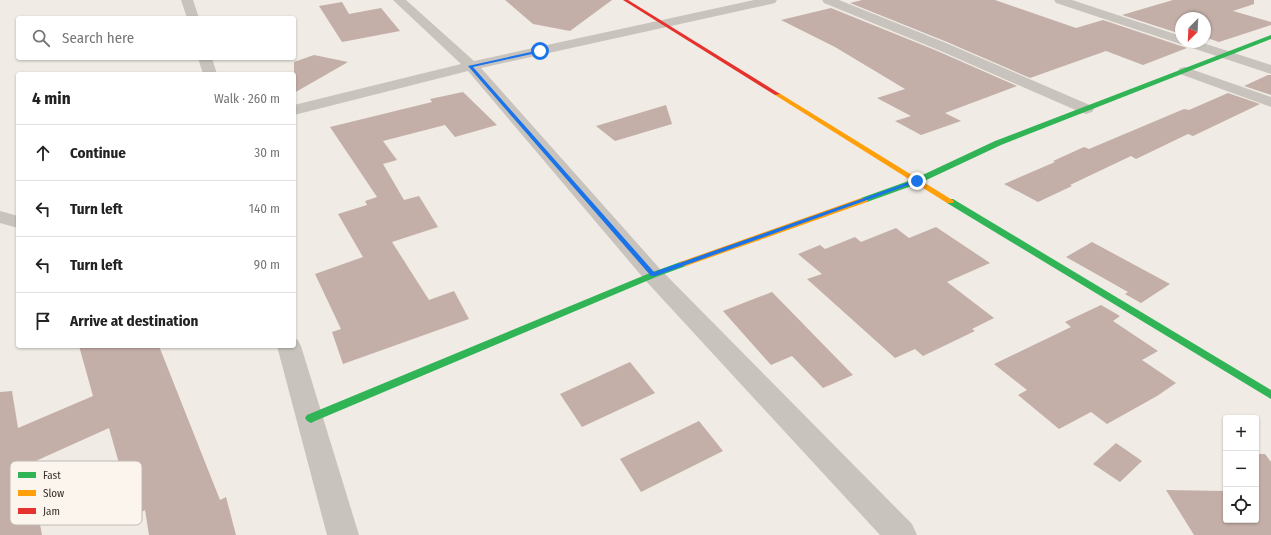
<!DOCTYPE html>
<html lang="en">
<head>
<meta charset="utf-8">
<style>
	:root { --surface:#fff; --page:#f6f6f6; --text:#222; --muted:#767676; --line:#e0e0e0 }
	body { margin:0; font-family:"Fira Sans Condensed",sans-serif; background:var(--page); color:var(--text) }
	.controls { position:absolute; right:12px; bottom:12px; display:grid; overflow:hidden; border-radius:4px; box-shadow:0 1px 3px #0004 }
	.controls button { width:36px; height:36px; display:grid; place-items:center; padding:0; border:0; border-bottom:1px solid var(--line); background:var(--surface); color:var(--text); font:20px sans-serif }
	.compass { position:absolute; left:1175px; top:12px; width:36px; height:36px; border-radius:50%; background:var(--surface); box-shadow:0 1px 3px #0004; rotate:204deg }
	.stop { position:absolute; width:12px; height:12px; margin:-9px; border:3px solid #1a73e8; border-radius:50%; background:#fff }
	.stop.end { background:#1a73e8; border-color:#fff; box-shadow:0 1px 4px #0008 }
	.list { margin:0; padding:0; list-style:none }
	h2 { display:flex; justify-content:space-between; align-items:center; height:52px; margin:0; padding:0 16px; font-size:17px }
	h2 small { font-size:13px; font-weight:400; color:var(--muted) }
	.list li { display:grid; grid-template-columns:26px 1fr auto; gap:12px; align-items:center; box-sizing:border-box; height:56px; padding:0 16px; border-top:1px solid var(--line) }
	.list b { display:block; font-size:15px; white-space:nowrap }
	.list em { font-size:13px; font-style:normal; color:var(--muted) }
	.icon { flex:none; width:22px; height:22px; fill:none; stroke:currentColor; stroke-width:2; stroke-linecap:round; stroke-linejoin:round }
	.map { position:relative; flex:none; width:1271px; height:535px; overflow:hidden }
	.search { position:absolute; background:var(--surface); box-shadow:0 1px 3px #0004; left:16px; top:16px; width:280px; height:44px; display:flex; align-items:center; gap:10px; box-sizing:border-box; padding:0 14px; border-radius:4px; color:var(--muted); font-size:15px }
	.panel { position:absolute; background:var(--surface); box-shadow:0 1px 3px #0004; left:16px; top:72px; width:280px; height:276px; border-radius:4px }
	.map>svg:first-child { display:block }
</style>
</head>
<body>
<div class="map">
<svg width="1271" height="535" viewBox="0 0 1271 535">
	<rect width="100%" height="100%" fill="#f0ebe5"/>
	<!-- building -->
	<g fill="#c3afa7">
		<path d="M505,0H612L570,31L533,24Z"/>
		<path d="M862,0H995L1076,28L1103,20L1187,48L1143,65L1106,51L1030,78L947,42L850,3Z"/>
		<path d="M1173,0H1254V4L1233,11L1271,22V25L1219,42L1210,39L1205,41V18H1181V34L1122,15Z"/>
		<path d="M342,2L349,14L381,8L400,31L342,42L319,6Z"/>
		<path d="M831,8L935,50L1017,86L945,113L961,121L921,135L895,121L911,116L877,98L905,89L835,47L781,20Z"/>
		<path d="M314,55L348,62L294,93V62Z"/>
		<path d="M1268,75H1271V95L1244,86Z"/>
		<path d="M463,92L497,125L455,137L445,125L383,141L397,160L383,164L404,200L419,196L438,227L392,242L429,300L454,291L469,319L343,364L332,332L341,329L315,274L363,257L338,214L367,205L365,201L377,197L330,127L432,102L430,99Z"/>
		<path d="M1228,93L1260,104L1193,136L1188,134L1136,159L1131,156L1070,185L1072,186L1038,202L1004,184L1055,162L1053,161L1084,147L1089,149L1184,109L1189,110Z"/>
		<path d="M666,105L672,124L615,141L596,126Z"/>
		<path d="M936,227L990,263L947,282L994,318L972,329L975,331L923,356L915,349L895,358L807,279L822,274L798,254L820,245L825,249L855,237L861,242L896,228L909,238Z"/>
		<path d="M1092,242L1170,284L1141,303L1125,294L1128,292L1066,257Z"/>
		<path d="M772,292L853,375L823,388L792,356L771,365L723,311Z"/>
		<path d="M1101,305L1120,316L1113,321L1158,351L1142,360L1176,383L1157,396L1107,424L1091,412L1059,429L1018,395L1027,390L994,364L1071,327L1065,322Z"/>
		<path d="M79,346H159L220,500L226,497L236,535H149L145,510L134,516L109,428L29,464L42,535H0V392L12,391L18,428L93,396Z"/>
		<path d="M630,362L655,393L582,427L560,394Z"/>
		<path d="M699,421L723,451L641,492L620,459Z"/>
		<path d="M1116,443L1142,461L1120,482L1093,464Z"/>
		<path d="M1256,454H1265L1271,462V535H1194L1166,490L1226,491V520H1256Z"/>
	</g>
	<g fill="none" stroke-linecap="round" stroke-linejoin="round">
		<!-- street -->
		<g fill="#c9c3be" fill-rule="evenodd">
			<path d="M181,0H193L199,18H187Z"/>
			<path d="M393,0H406L474,61L754,0H777L775,3L771,4L481,68L661,270L912,524L917,535H880L645,280L468,71L294,115V105L461,64Z"/>
			<path d="M822,0H839L946,43L1092,106L1094,109L1092,112L1086,114L1080,112L936,49L824,3Z"/>
			<path d="M1054,0H1072L1181,36V42H1200L1271,65V74L1056,3Z"/>
			<path d="M198,58H212L217,74H203Z"/>
			<path d="M1185,67L1271,97V107L1180,74L1178,71L1180,68Z"/>
			<path d="M0,211L18,216V228L0,223Z"/>
			<path d="M294,338L298,340L301,346L359,535H327L277,346H294Z"/>
		</g>
		<!-- fast -->
		<g fill="#30b455" fill-rule="evenodd">
			<path d="M1271,35V39L1001,145L920,183L867,202H864L860,200L861,198L914,179L995,141Z"/>
			<path d="M947,199H953L1271,390V399L947,203L946,201Z"/>
			<path d="M683,261L687,264L686,266L656,277L315,421L311,423L307,421L305,418L307,415L650,273Z"/>
		</g>
		<!-- slow -->
		<g fill="#ff9f0a" fill-rule="evenodd">
			<path d="M775,93H779L954,201L953,203H947L775,95Z"/>
			<path d="M861,198H864L868,200L867,202L686,266H680L679,264L680,262Z"/>
		</g>
		<!-- jam -->
		<path fill="#e5322d" fill-rule="evenodd" d="M623,0H628L780,94L775,95Z"/>
	</g>
	<!-- route -->
	<path fill="#1a73e8" d="M540,50L541,52L473,67L654,272L915,180L920,181L655,276H651L468,66Z"/>
	<!-- legend -->
	<rect x="10" y="461" width="132" height="64" rx="6" fill="#fbf5ee" stroke="#c1bab4" stroke-width="1"/>
	<rect x="18" y="472" width="18" height="6" fill="#30b455"/>
	<rect x="18" y="490" width="18" height="6" fill="#ff9f0a"/>
	<rect x="18" y="508" width="18" height="6" fill="#e5322d"/>
	<g font-size="11" fill="#3b302b">
		<text x="43" y="479">Fast</text>
		<text x="43" y="497">Slow</text>
		<text x="43" y="515">Jam</text>
	</g>
</svg>
<div class="controls">
<button>+</button>
<button>−</button>
<button><svg class="icon" aria-label="locate" viewBox="0 0 24 24"><circle cx="12" cy="12" r="6"/><path d="M12 2v4M12 18v4M2 12h4M18 12h4"/></svg></button>
</div>
<svg class="compass" viewBox="-18 -18 36 36"><path d="M0-13l5 13h-10z" fill="#e53935"/><path d="M0 13l5-13h-10z" fill="#767676"/></svg>
<div class="stop" style="left:540px;top:51px"></div>
<div class="stop end" style="left:917px;top:181px"></div>
<div class="search"><svg class="icon" aria-label="search" viewBox="0 0 24 24"><circle cx="10" cy="10" r="6"/><path d="M15 15l6 6"/></svg>Search here</div>
<section class="panel">
<h2>4 min<small>Walk · 260 m</small></h2>
<ul class="list">
<li><svg class="icon" aria-label="ahead" viewBox="0 0 24 24"><path d="M12 20V5M6 11l6-6 6 6"/></svg><div><b>Continue</b></div><em>30 m</em></li>
<li><svg class="icon" aria-label="left" viewBox="0 0 24 24"><path d="M17 20v-9H6M10 6l-5 5 5 5"/></svg><div><b>Turn left</b></div><em>140 m</em></li>
<li><svg class="icon" aria-label="left" viewBox="0 0 24 24"><path d="M17 20v-9H6M10 6l-5 5 5 5"/></svg><div><b>Turn left</b></div><em>90 m</em></li>
<li><svg class="icon" aria-label="arrive" viewBox="0 0 24 24"><path d="M6 21V4h12l-3 4 3 4H6"/></svg><div><b>Arrive at destination</b></div></li>
</ul>
</section>
</div>
</body>
</html>
